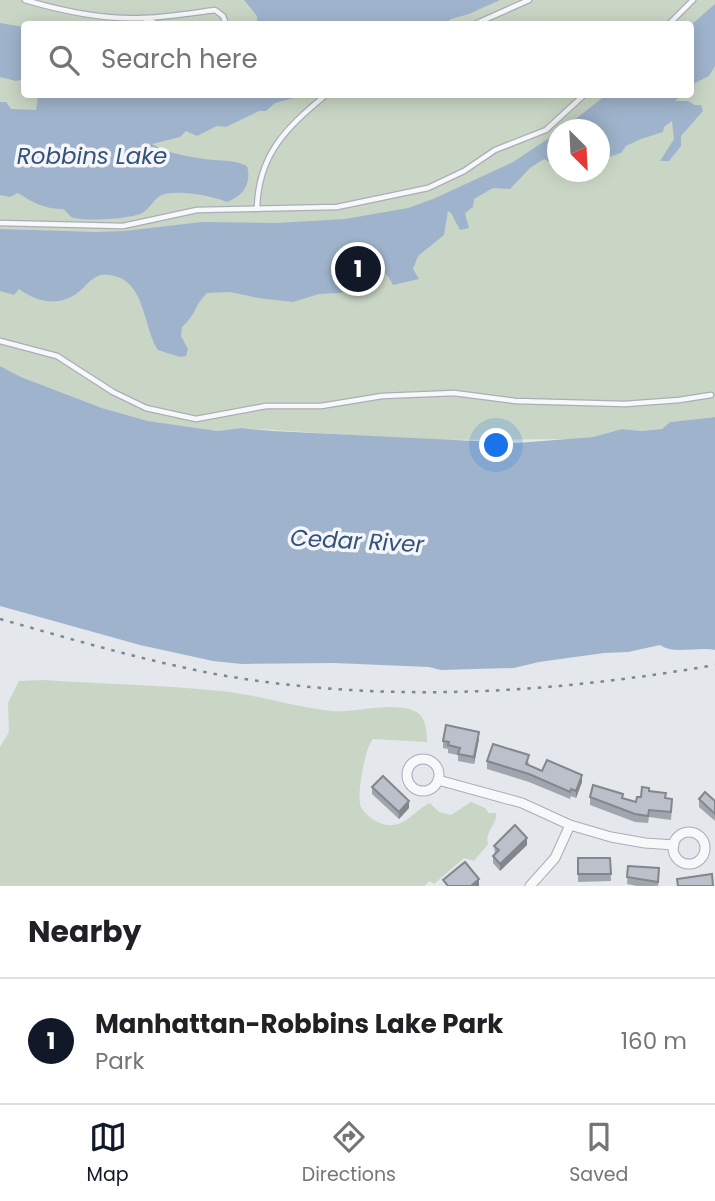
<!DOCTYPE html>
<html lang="en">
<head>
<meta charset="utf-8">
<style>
	:root { --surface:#fff; --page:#f6f6f6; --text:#202124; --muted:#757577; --line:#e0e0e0; --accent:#111827 }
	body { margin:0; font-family:Poppins,sans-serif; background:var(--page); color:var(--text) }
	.compass { position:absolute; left:547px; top:119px; width:63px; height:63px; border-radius:50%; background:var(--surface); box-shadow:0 4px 18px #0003; rotate:156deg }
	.you { position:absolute; left:497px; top:446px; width:24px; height:24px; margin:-18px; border:5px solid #fff; border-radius:50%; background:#1a73e8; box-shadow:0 0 0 10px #1a73e833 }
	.badge { display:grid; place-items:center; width:46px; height:46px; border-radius:50%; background:var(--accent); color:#fff; font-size:23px; font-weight:700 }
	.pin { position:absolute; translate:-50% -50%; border:4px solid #fff; box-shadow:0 2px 7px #0006 }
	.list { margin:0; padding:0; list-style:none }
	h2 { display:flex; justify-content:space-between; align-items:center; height:91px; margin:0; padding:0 28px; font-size:30px }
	h2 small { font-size:23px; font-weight:400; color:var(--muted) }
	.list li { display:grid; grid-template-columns:46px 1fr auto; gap:21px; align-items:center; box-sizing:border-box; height:126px; padding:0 28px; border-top:2px solid var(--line) }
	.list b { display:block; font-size:26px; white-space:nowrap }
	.list p { margin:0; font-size:23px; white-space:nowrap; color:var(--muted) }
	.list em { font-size:23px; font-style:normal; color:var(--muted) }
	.icon { flex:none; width:38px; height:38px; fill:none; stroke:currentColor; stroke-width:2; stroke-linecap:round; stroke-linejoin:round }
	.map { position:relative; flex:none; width:715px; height:886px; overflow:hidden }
	.search { position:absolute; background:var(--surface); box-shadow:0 4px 18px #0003; left:21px; right:21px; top:21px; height:77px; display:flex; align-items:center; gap:18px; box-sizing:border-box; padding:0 24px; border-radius:7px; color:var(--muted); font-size:26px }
	.sheet { height:217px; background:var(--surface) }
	nav { display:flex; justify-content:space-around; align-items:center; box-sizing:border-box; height:98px; border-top:2px solid var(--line); background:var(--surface); font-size:19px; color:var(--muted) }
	nav a { display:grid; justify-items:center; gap:4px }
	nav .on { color:var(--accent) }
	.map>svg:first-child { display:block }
</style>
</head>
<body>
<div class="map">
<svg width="715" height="886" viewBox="0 0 715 886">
	<rect width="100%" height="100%" fill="#e4e7ec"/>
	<!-- green -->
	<g fill="#c9d6c5" fill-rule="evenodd">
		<path d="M0,0H715V417L670,422L662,429L641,431L622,429L593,437L572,439L425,440L241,428L218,431L148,421L102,408L21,377L0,366ZM24,24H690V94H24ZM558,130H600V172H558Z"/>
		<path d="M44,680C102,684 162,685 221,691C258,695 294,707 332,711C358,713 386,702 412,710C426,714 427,730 427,742L373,739C365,747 356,797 361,807C366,816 378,824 387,825C406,827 415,810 430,803L439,812L451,815L471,802L485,808L489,813H496C498,824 484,831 488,844L474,861L464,858L434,884L430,881L424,886H0V747L9,732L8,703L19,681Z"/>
	</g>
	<!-- water -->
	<g fill="#9fb4cc">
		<path d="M244,0H500L469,14L451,19L444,24H257V16Z"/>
		<path d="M715,4V66L709,76L691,85V25Z"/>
		<path d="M0,23L24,27V79L16,81L0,77Z"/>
		<path d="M38,95V94L298,95L294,98L275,103L266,111H259L226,127L217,126L197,136L186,131L180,137L152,144C168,154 195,158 213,160C226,161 235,160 247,166C252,184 243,196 227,202C214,196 176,189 162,195C154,198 150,209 142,213C131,219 82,222 71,217C70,216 64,209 63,209C45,209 33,203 18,193L10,197L0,195V102H6L11,109L36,110Z"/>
		<path d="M606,95H681L675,101H688L695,105H701L703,111L681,136V146L669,161H660L674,139L672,121L664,127L663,132L641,139L626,146L621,153L600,160V130L563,129Z"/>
		<path d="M557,133V166L544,159L530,168L510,189L493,188L474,199L473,207L465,213L469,228L460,230L451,213L448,211L444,235L418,256L413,269L419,279L393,285L388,276L379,269L357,289L340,293L319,294L293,302L258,298L230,292L207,293C194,306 196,315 182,327L181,336L188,349L186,356L180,357L158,350C142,325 146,279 109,275C96,273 90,281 82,289C62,308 38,303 19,289L14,295L0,291V229L97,232L124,231L202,222L277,223L345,219L408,208L433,199L513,162Z"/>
		<path d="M0,366L21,377L102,408L148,421L218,431L241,428L273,431L517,443L593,437L622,429L641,431L662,429L670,422L715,417V650C698,646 674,655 660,645L628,652L604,653L539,662L514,668L441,670L429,667L334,663L242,664L213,661L140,645L0,606Z"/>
	</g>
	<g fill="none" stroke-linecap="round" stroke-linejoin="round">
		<!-- lane casing -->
		<g stroke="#a9aeb7" stroke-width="7">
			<g id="lane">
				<path d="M25,0C62,11 105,20 144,18C168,17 192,13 215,10L223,16L226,24"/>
				<path d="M143,18L158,24"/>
				<path d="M475,24L529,0"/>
				<path d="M669,24L693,0"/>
				<path d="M257,209C258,154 287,127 327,94"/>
				<path d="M0,223L123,226L197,210L337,207L428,188L464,171L495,150L546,130L585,94"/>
				<path d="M0,341L57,356L113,392L146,408L196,419L266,406H321L382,396L454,393L515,401L625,404L679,400L711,395"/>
			</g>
		</g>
		<!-- street casing -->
		<g stroke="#a9aeb7" stroke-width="11">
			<g id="street">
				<circle cx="423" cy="775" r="16"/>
				<path d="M438,780L522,803L570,825L611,837L645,843L674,845"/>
				<circle cx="689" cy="848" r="16"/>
				<path d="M530,886L555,858L570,825"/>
			</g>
		</g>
		<!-- lane -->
		<use href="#lane" stroke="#f7f8fa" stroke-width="4.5"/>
		<!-- street -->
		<use href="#street" stroke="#f7f8fa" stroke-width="9"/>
		<!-- rail -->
		<path stroke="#7d8696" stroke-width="2.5" stroke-dasharray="3.5 7" stroke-linecap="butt" d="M0,619C71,639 142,660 215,674C381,704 549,694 715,665"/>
	</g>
	<!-- wall -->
	<g fill="#a1a5ae">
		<path d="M479,739L474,764L458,761V755L448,753V749L443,748V741Z"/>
		<path d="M487,761L529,762L528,765L542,771L582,782L576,798L571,796L570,799L529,782L487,769Z"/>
		<path d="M372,787L409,808L399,819L372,794Z"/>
		<path d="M649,791L666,798L672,807L671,820L649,817L648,823L635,822L590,805V797L623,798L636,802Z"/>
		<path d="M699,799L715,801V821L699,807Z"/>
		<path d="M527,845L500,871L493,863V856L495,854L494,846Z"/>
		<path d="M578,858H610L611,881L578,882Z"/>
		<path d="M628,866L659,875L658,886H637L627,884Z"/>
	</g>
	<!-- shaded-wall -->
	<g fill="#83868d">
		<path d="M479,732V739L474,764V757Z"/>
		<path d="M582,775V782L576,798V791Z"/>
		<path d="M409,801V808L399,819V812Z"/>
		<path d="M527,838V845L500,871V864Z"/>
		<path d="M479,879V886H471Z"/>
	</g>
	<!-- building -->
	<g fill="#bbc0ca" stroke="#83868d" stroke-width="2">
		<path d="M446,725L479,732L474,757L458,754L460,748L448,745L449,742L443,741Z"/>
		<path d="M493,744L529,755L526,764L542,771L547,760L582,775L576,791L571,789L570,792L529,774L487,761Z"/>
		<path d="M383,776L409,801L399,812L372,787Z"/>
		<path d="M593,785L623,794L622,798L636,802L637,797H641L642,787L649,788V791L666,793L665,798L672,799L671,812L649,810L648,816L635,814L590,797Z"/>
		<path d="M705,792L715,801V814L699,799Z"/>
		<path d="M515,825L527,838L500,864L493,856L499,850L494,846Z"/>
		<path d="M578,858H610L611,874H578Z"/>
		<path d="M465,862L479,879L471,886H448L443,880Z"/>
		<path d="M628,866L659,868L658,882L627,877Z"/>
		<path d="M712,874L713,886H678L677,879Z"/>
	</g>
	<g text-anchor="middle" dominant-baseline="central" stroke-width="7" stroke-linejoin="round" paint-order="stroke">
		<!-- water labels -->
		<g font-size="23" font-style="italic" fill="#34527a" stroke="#f4f6f9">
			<text x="92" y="156">Robbins Lake</text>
			<text transform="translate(357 541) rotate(3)">Cedar River</text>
		</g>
	</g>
</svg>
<svg class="compass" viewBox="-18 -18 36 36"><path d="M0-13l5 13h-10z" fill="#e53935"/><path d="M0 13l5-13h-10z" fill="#757577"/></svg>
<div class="you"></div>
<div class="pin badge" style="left:358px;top:269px">1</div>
<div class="search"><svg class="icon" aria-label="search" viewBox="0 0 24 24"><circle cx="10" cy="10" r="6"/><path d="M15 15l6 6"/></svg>Search here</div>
</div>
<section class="sheet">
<h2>Nearby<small></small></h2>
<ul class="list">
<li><span class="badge">1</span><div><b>Manhattan-Robbins Lake Park</b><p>Park</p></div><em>160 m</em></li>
</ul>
</section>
<nav>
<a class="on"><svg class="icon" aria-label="map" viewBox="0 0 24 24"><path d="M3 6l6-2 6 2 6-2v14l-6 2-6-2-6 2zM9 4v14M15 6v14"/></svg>Map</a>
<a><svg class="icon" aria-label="directions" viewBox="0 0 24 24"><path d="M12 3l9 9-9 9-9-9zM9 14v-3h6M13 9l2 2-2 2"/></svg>Directions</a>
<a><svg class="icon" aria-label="saved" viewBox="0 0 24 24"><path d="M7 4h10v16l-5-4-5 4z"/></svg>Saved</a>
</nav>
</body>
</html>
